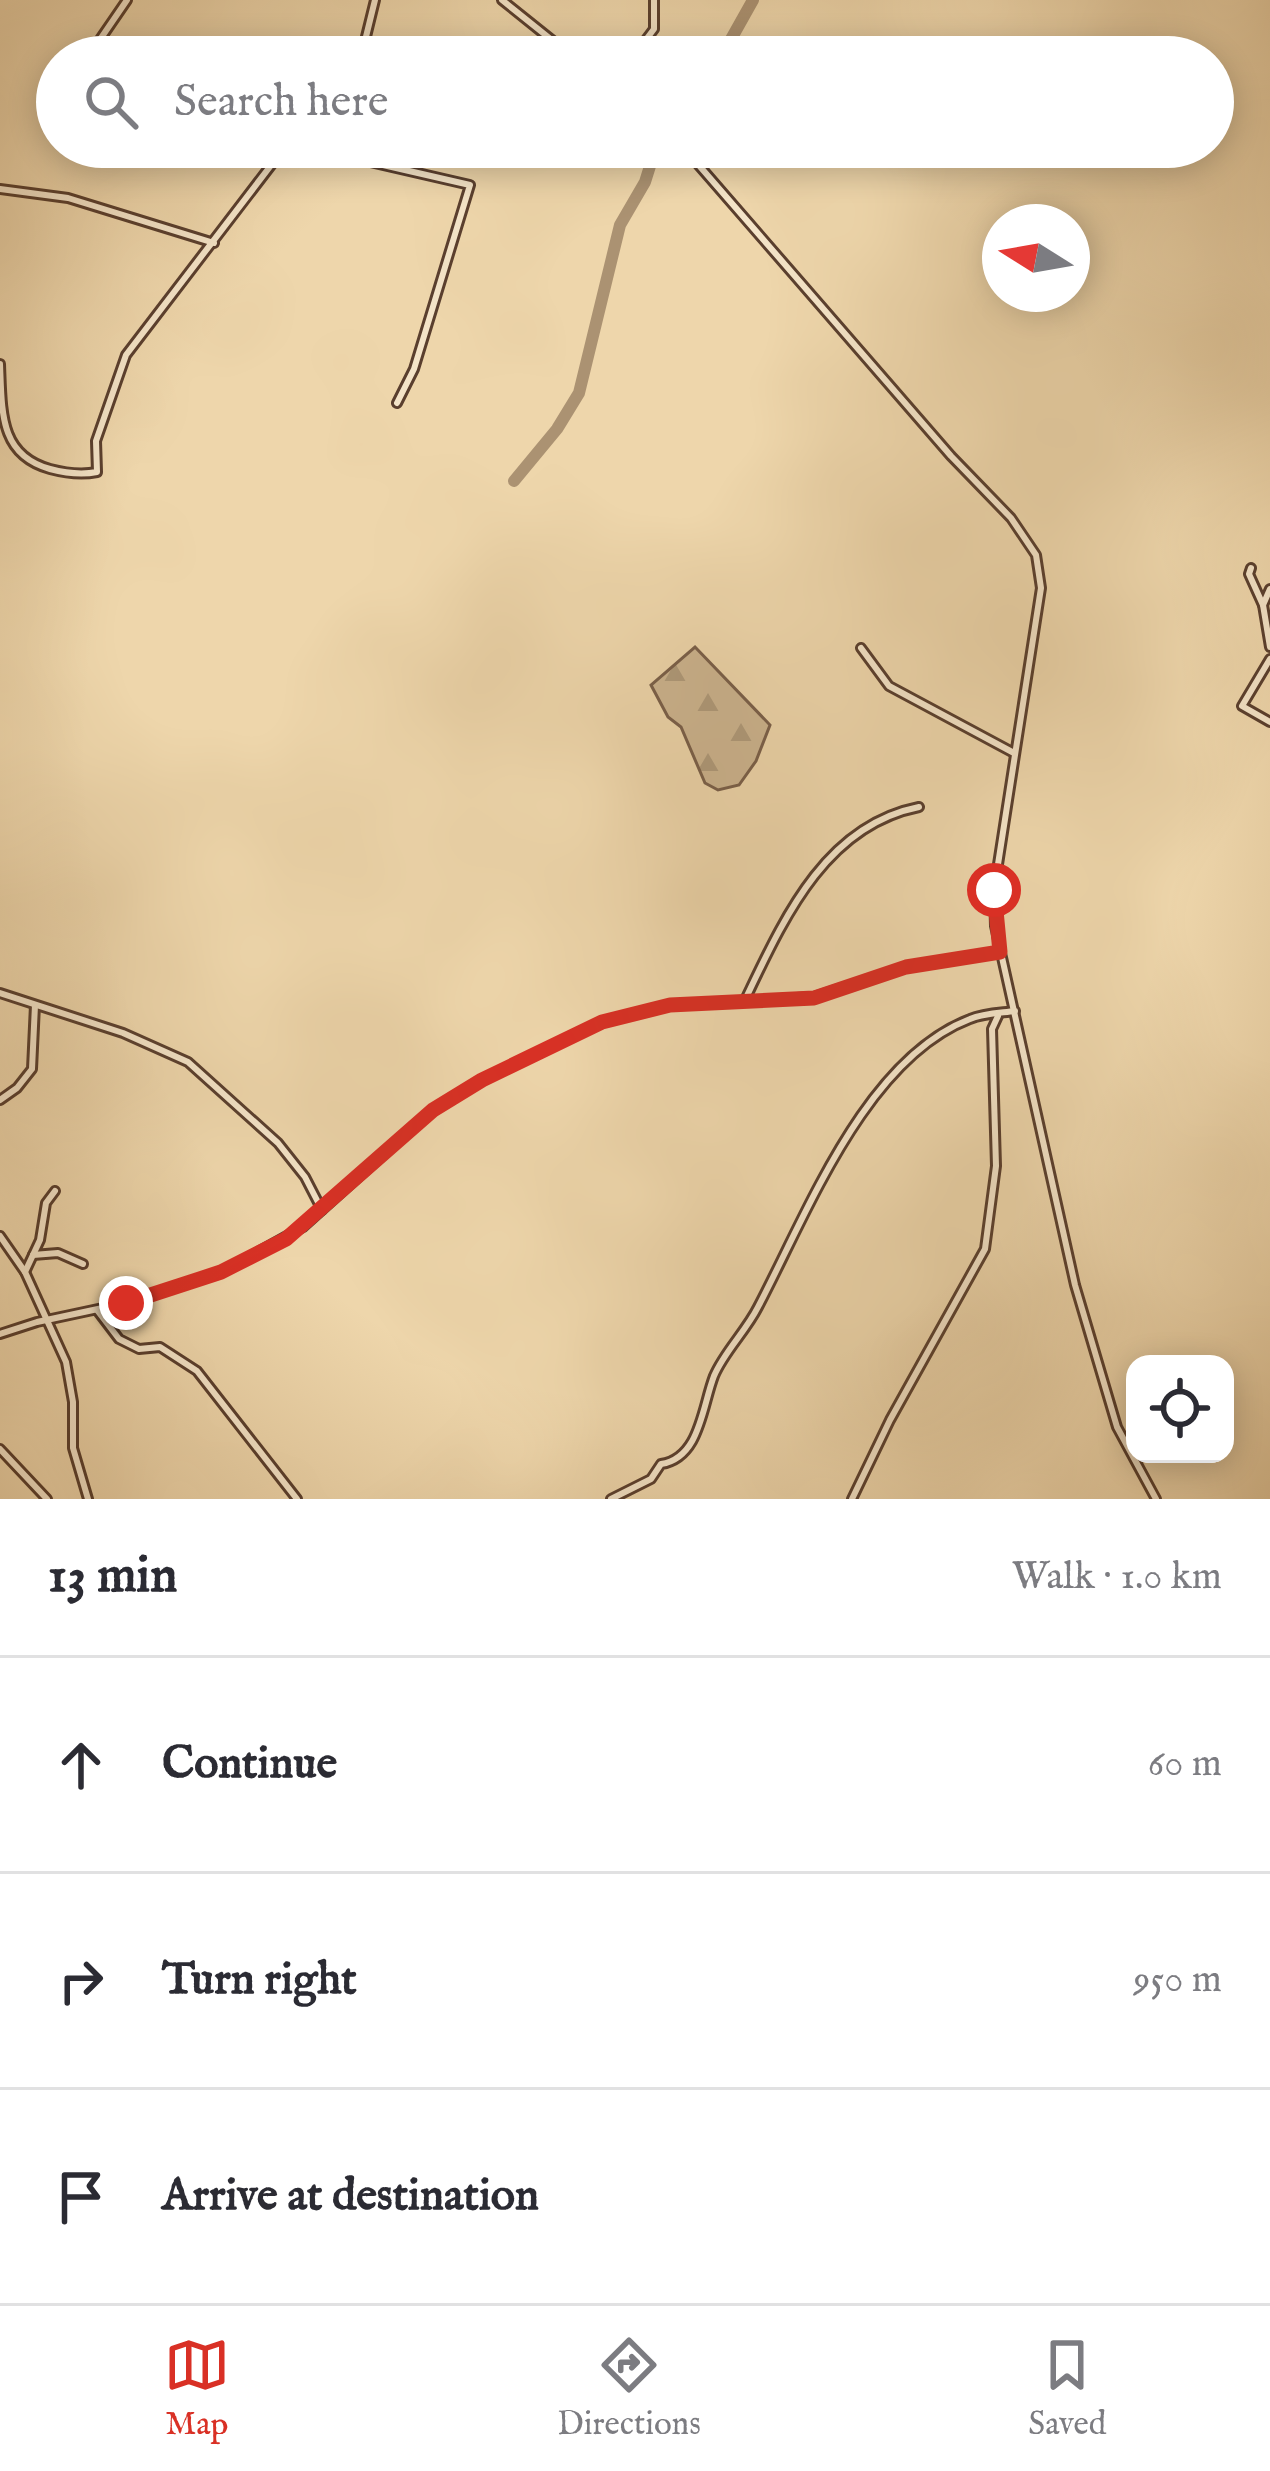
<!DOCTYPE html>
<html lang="en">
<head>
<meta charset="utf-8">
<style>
	:root { --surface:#fff; --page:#f7f7f7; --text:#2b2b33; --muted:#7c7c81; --line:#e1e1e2; --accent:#d93025 }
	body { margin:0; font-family:"IM FELL English",serif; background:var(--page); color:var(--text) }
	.controls { position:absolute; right:36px; bottom:36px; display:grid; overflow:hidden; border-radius:24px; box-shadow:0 6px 30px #0003 }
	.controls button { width:108px; height:108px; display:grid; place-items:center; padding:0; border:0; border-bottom:3px solid var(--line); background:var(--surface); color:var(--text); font:60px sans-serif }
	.compass { position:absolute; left:982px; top:204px; width:108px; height:108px; border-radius:50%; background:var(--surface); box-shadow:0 6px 30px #0003; rotate:281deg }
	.stop { position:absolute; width:36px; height:36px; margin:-27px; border:9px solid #d93025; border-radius:50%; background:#fff }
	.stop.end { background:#d93025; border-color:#fff; box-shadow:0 3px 12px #0008 }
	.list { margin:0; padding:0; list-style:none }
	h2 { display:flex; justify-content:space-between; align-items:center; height:156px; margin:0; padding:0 48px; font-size:51px }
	h2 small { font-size:39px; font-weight:400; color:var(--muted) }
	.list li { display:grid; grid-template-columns:78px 1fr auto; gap:36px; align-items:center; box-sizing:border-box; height:216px; padding:0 48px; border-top:3px solid var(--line) }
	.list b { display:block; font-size:45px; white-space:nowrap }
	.list em { font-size:39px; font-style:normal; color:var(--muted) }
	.icon { flex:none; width:66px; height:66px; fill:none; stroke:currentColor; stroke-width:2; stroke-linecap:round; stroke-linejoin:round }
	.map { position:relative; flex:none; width:1270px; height:1499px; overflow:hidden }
	.search { position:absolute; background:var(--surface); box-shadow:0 6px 30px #0003; left:36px; right:36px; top:36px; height:132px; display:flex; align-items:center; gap:30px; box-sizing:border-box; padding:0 42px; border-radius:66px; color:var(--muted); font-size:45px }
	.sheet { height:804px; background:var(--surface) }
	nav { display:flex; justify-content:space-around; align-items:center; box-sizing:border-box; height:168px; border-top:3px solid var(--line); background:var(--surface); font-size:33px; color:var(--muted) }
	nav a { display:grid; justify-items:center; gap:6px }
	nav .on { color:var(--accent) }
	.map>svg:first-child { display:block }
</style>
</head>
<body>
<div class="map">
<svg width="1270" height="1499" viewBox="0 0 1270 1499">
	<defs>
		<pattern id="forest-firs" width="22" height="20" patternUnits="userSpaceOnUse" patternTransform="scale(3)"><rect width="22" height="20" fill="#ccb48f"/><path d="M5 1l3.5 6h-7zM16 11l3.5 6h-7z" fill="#af9a7a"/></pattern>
	</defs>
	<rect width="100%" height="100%" fill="#eed6ab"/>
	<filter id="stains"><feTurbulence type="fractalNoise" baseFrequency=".00167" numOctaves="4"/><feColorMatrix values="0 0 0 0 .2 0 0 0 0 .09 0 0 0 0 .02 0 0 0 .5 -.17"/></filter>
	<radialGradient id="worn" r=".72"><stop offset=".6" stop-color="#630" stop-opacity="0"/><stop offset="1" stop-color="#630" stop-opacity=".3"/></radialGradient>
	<!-- forest -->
	<path fill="url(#forest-firs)" stroke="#7a604a" stroke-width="3" d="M695,647L770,725L756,761L739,785L718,790L705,783L681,727L668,717L651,685Z"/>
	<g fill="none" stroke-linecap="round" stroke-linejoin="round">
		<!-- river -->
		<g stroke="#ab9272" stroke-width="12">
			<path d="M721,57L753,0"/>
			<path d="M514,481L557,429L579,393L620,225L645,182L656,147"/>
		</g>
		<!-- minor casing -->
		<g stroke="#5a3f2e" stroke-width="12">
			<g id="minor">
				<path d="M502,0L573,57"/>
				<path d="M88,57L127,0"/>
				<path d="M361,57L375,0"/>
				<path d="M633,57L654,29V0"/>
				<path d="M364,147L370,162L470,185L414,369L397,403"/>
				<path d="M683,147L951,456L1011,518L1036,555L1041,588L994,890L995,926L1075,1285L1117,1427L1156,1499"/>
				<path d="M0,189L68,198L214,243"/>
				<path d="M0,364C2,414 0,455 50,469C65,473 82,475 97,472L96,441L126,355L285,147"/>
				<path d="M1251,568L1249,574L1263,605"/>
				<path d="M1270,589L1263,605L1270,647"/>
				<path d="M861,648L889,686L1014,753"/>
				<path d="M1270,659L1242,706L1270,722"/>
				<path d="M0,993L123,1033L188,1062L278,1143L305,1177L322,1210"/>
				<path d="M744,1002C782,923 823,826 919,807"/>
				<path d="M0,1100L17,1088L32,1069L35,1005"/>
				<path d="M0,1236L25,1272L66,1362L73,1402V1448L88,1499"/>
				<path d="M33,1255L58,1253L83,1264"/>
				<path d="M25,1272L40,1240L46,1203L55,1191"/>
				<path d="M97,1310L119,1339L139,1349L160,1347L197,1371L297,1499"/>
				<path d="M0,1334L37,1322L126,1303L222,1272L303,1227L433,1110L481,1080L602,1022L671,1005L814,997L906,967L998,952"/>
				<path d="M0,1449L47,1499"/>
				<path d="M611,1499L651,1479L661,1464C700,1458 702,1407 714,1376C724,1352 746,1331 758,1307C807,1214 865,1059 970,1019C984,1013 1000,1013 1015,1011"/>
				<path d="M852,1499L890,1420L985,1249L996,1166L992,1029L998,1016"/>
			</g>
		</g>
		<!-- minor -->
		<use href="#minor" stroke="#f4e4c8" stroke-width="6"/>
	</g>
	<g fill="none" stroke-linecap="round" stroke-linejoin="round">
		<!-- route -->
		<path stroke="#d93025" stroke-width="15" d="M126,1303L221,1272L286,1239L433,1110L482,1080L602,1022L670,1005L814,998L906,967L1000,952L994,890"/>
	</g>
	<rect width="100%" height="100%" filter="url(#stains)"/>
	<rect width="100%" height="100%" fill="url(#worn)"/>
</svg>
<div class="controls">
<button><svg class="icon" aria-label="locate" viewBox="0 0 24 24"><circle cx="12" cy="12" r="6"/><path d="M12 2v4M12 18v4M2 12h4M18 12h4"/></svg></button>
</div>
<svg class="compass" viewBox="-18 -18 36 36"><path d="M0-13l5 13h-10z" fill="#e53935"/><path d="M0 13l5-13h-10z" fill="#7c7c81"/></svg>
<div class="stop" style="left:994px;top:890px"></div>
<div class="stop end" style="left:126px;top:1303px"></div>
<div class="search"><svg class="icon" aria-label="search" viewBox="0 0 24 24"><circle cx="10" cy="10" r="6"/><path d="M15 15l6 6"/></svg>Search here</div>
</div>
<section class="sheet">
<h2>13 min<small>Walk · 1.0 km</small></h2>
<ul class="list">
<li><svg class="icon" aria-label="ahead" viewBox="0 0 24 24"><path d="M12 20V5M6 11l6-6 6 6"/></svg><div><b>Continue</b></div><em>60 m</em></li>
<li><svg class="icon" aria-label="right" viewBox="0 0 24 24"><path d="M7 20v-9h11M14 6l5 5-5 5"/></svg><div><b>Turn right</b></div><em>950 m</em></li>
<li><svg class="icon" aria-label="arrive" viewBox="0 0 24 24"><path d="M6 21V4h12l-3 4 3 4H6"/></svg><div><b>Arrive at destination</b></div></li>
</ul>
</section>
<nav>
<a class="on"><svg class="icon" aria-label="map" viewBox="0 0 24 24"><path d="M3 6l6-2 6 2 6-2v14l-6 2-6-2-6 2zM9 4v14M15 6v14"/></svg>Map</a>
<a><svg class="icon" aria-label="directions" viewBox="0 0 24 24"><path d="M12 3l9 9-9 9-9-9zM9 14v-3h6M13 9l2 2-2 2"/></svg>Directions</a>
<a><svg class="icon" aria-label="saved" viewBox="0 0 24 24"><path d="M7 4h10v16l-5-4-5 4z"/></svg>Saved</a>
</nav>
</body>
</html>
